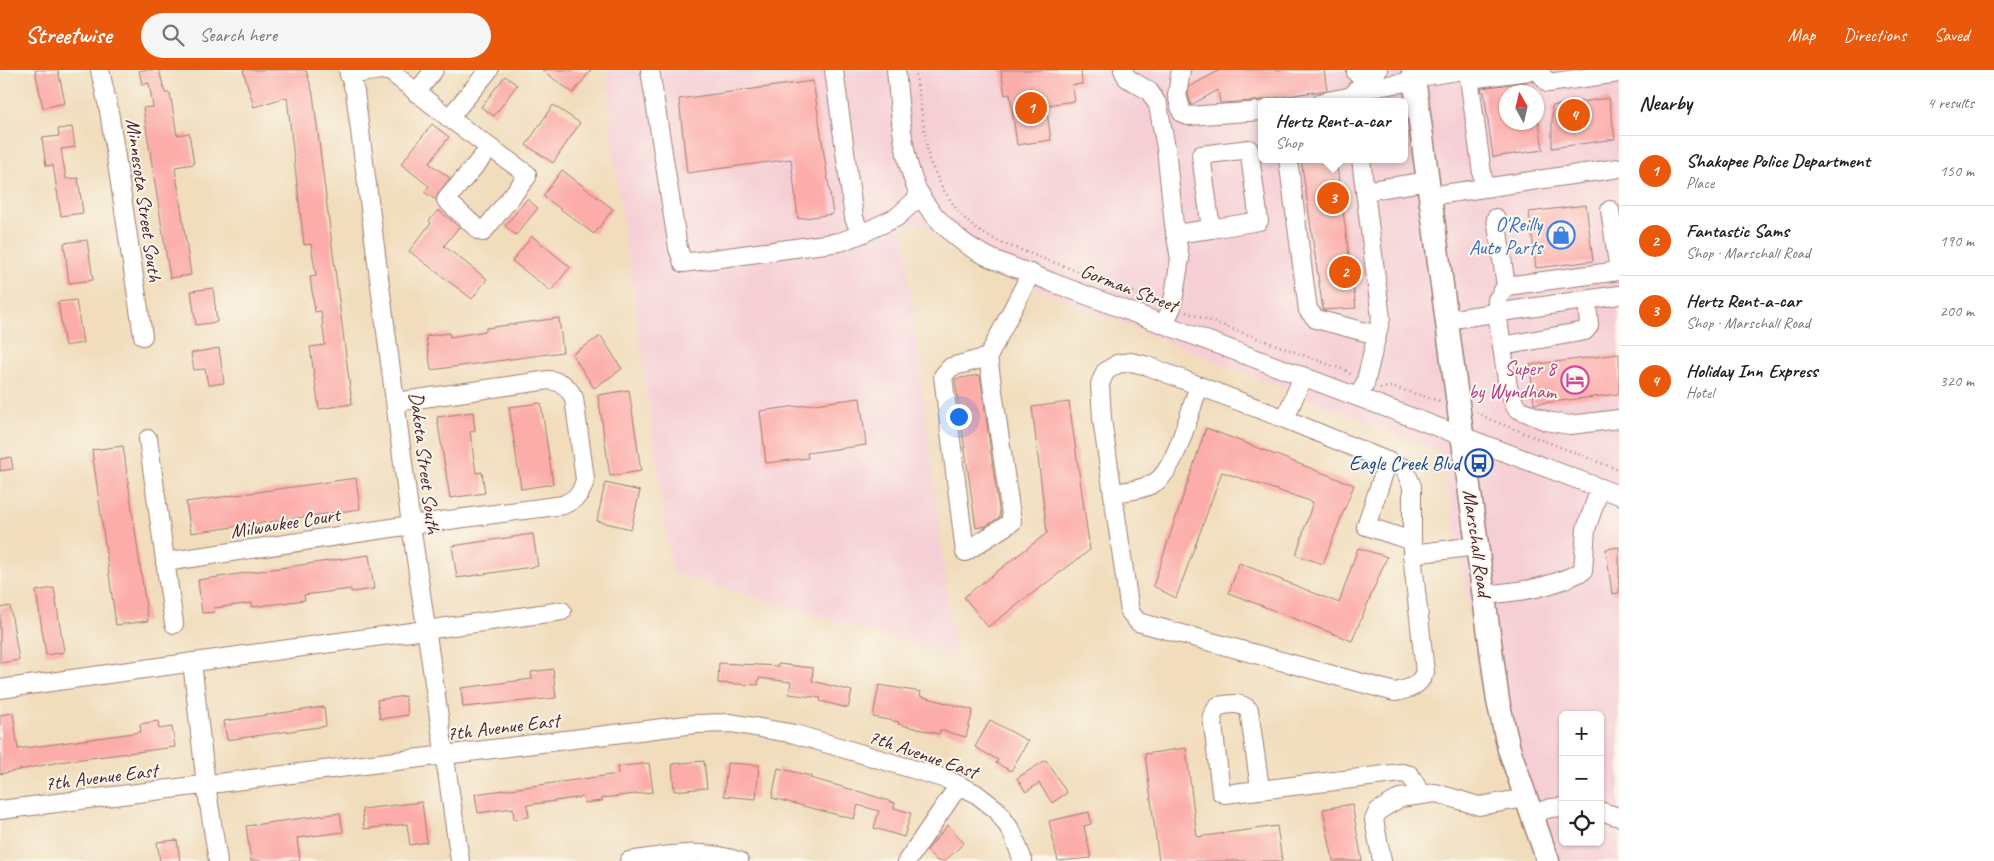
<!DOCTYPE html>
<html lang="en">
<head>
<meta charset="utf-8">
<style>
	:root { --surface:#fff; --page:#f6f6f6; --text:#222; --muted:#767676; --line:#e0e0e0; --accent:#ea580c }
	body { margin:0; font-family:Caveat,sans-serif; background:var(--page); color:var(--text) }
	.controls { position:absolute; right:15px; bottom:15px; display:grid; overflow:hidden; border-radius:8px; box-shadow:0 1px 4px #0004 }
	.controls button { width:45px; height:45px; display:grid; place-items:center; padding:0; border:0; border-bottom:1px solid var(--line); background:var(--surface); color:var(--text); font:25px sans-serif }
	.compass { position:absolute; left:1499px; top:15px; width:45px; height:45px; border-radius:50%; background:var(--surface); box-shadow:0 1px 4px #0004; rotate:352deg }
	.you { position:absolute; left:958px; top:346px; width:18px; height:18px; margin:-12px; border:4px solid #fff; border-radius:50%; background:#1a73e8; box-shadow:0 0 0 8px #1a73e833 }
	.badge { display:grid; place-items:center; width:32px; height:32px; border-radius:50%; background:var(--accent); color:#fff; font-size:16px; font-weight:700 }
	.pin { position:absolute; translate:-50% -50%; border:2px solid #fff; box-shadow:0 1px 5px #0006 }
	.popup { position:absolute; left:1258px; top:28px; width:150px; height:65px; box-sizing:border-box; display:grid; place-content:center; border-radius:8px; background:var(--surface); filter:drop-shadow(0 1px 4px #0005); font-size:16px; white-space:nowrap; color:var(--muted) }
	.popup b { font-size:19px; color:var(--text) }
	.popup::after { content:''; position:absolute; left:50%; top:100%; margin-left:-10px; border:10px solid transparent; border-top-color:var(--surface) }
	.list { margin:0; padding:0; list-style:none }
	h2 { display:flex; justify-content:space-between; align-items:center; height:65px; margin:0; padding:0 20px; font-size:21px }
	h2 small { font-size:16px; font-weight:400; color:var(--muted) }
	.list li { display:grid; grid-template-columns:32px 1fr auto; gap:15px; align-items:center; box-sizing:border-box; height:70px; padding:0 20px; border-top:1px solid var(--line) }
	.list b { display:block; font-size:19px; white-space:nowrap }
	.list p { margin:0; font-size:16px; white-space:nowrap; color:var(--muted) }
	.list em { font-size:16px; font-style:normal; color:var(--muted) }
	.icon { flex:none; width:28px; height:28px; fill:none; stroke:currentColor; stroke-width:2; stroke-linecap:round; stroke-linejoin:round }
	.map { position:relative; flex:none; width:1619px; height:791px; overflow:hidden }
	header { display:flex; align-items:center; gap:30px; box-sizing:border-box; height:70px; padding:0 25px; background:var(--accent); color:#fff }
	header strong { font-size:24px }
	nav { display:flex; gap:28px; margin-inline-start:auto; font-size:18px }
	.search { width:350px; height:45px; background:var(--page); display:flex; align-items:center; gap:12px; box-sizing:border-box; padding:0 18px; border-radius:28px; color:var(--muted); font-size:19px }
	main { display:flex }
	aside { flex:1; background:var(--surface) }
	.map>svg:first-child { display:block }
</style>
</head>
<body>
<header>
<strong>Streetwise</strong>
<div class="search"><svg class="icon" aria-label="search" viewBox="0 0 24 24"><circle cx="10" cy="10" r="6"/><path d="M15 15l6 6"/></svg>Search here</div>
<nav><a>Map</a><a>Directions</a><a>Saved</a></nav>
</header>
<main>
<div class="map">
<svg width="1619" height="791" viewBox="0 0 1619 791">
	<rect width="100%" height="100%" fill="#fbf7ec"/>
	<filter id="ink" filterUnits="userSpaceOnUse"><feTurbulence type="fractalNoise" baseFrequency=".02" numOctaves="2"/><feDisplacementMap in="SourceGraphic" scale="10" xChannelSelector="R" yChannelSelector="G"/><feConvolveMatrix kernelMatrix="1 2 1 2 8 2 1 2 1" color-interpolation-filters="sRGB"/></filter>
	<filter id="wash" filterUnits="userSpaceOnUse"><feTurbulence type="fractalNoise" baseFrequency=".0096" numOctaves="4" result="noise"/><feDisplacementMap in="SourceGraphic" scale="20" xChannelSelector="R" yChannelSelector="G"/><feGaussianBlur stdDeviation="1.12" result="paint"/><feColorMatrix in="noise" values="0 0 0 0 0 0 0 0 0 0 0 0 0 0 0 0 0 1.4 0 .05"/><feComposite in="paint" operator="in"/></filter>
	<g filter="url(#wash)">
		<rect width="100%" height="100%" fill="#f1ddbc"/>
		<!-- built -->
		<path fill="#f6cfd6" fill-rule="evenodd" d="M607,0H1619V791H1537L1484,614L1440,382L977,195L919,153L903,157L955,587L672,503L613,79ZM1506,22H1536V52H1506ZM1262,32H1404V89H1262ZM1563,645H1600V772H1563Z"/>
		<g id="blocks">
			<!-- building -->
			<g fill="#fcaca9">
				<path d="M35,0H58L65,33L43,38Z"/>
				<path d="M139,0H159L165,23H170L177,65L189,63L194,94L175,97L191,205L170,208L143,38L153,37L149,13L142,15Z"/>
				<path d="M243,0H306L313,24L352,334L319,339L310,277L325,275L321,241L315,242L310,207L316,206L311,174L304,175L287,27L254,37Z"/>
				<path d="M542,0H591L573,23Z"/>
				<path d="M1001,0H1081L1082,14L1072,15L1075,31L1046,35L1051,70L1017,75L1010,24L1005,25Z"/>
				<path d="M1220,0H1324L1327,20L1254,31L1220,33L1218,20L1191,35L1188,24L1189,17Z"/>
				<path d="M505,6L517,15L494,46L481,37Z"/>
				<path d="M813,11L833,144L798,149L791,89L687,103L679,29Z"/>
				<path d="M1533,11L1535,22H1506V52H1539L1543,80L1493,87L1484,22H1482L1481,18Z"/>
				<path d="M1609,28L1615,69L1552,78V36Z"/>
				<path d="M553,35L580,53L553,93L526,75Z"/>
				<path d="M432,54L449,67L429,93L450,108L438,123L436,130L424,122L429,116L401,94Z"/>
				<path d="M72,57L75,77L61,79L66,109L78,108L83,143L61,146L53,95L46,96L42,68L59,66L58,59Z"/>
				<path d="M1301,89H1336L1356,238L1323,240Z"/>
				<path d="M562,100L613,139L594,164L543,126Z"/>
				<path d="M527,129L538,138L516,165L505,156Z"/>
				<path d="M1586,135L1593,191L1536,198L1529,142Z"/>
				<path d="M438,140L459,157L444,176L487,209L472,229L409,181L431,153L429,151Z"/>
				<path d="M532,166L570,197L551,221L512,191Z"/>
				<path d="M87,170L93,210L69,213L64,173Z"/>
				<path d="M213,218L217,252L196,255L191,221Z"/>
				<path d="M76,230L83,273L65,276L58,232Z"/>
				<path d="M559,248L563,282L431,300L426,266L449,263L450,267L486,261V258Z"/>
				<path d="M601,266L622,299L594,318L572,284Z"/>
				<path d="M219,278L224,313L208,315L205,299L194,300L191,283Z"/>
				<path d="M1619,284V324L1534,334L1530,295Z"/>
				<path d="M980,305L1000,447L986,456L976,458L955,309Z"/>
				<path d="M629,320L641,401L610,406L598,325Z"/>
				<path d="M860,328L866,375L807,383L808,388L766,393L760,341Z"/>
				<path d="M1069,332L1090,480L988,557L964,527L1047,463L1032,337Z"/>
				<path d="M541,333L553,414L521,419L509,337Z"/>
				<path d="M473,342L475,361L470,362L476,403L482,402L485,423L450,428L437,347Z"/>
				<path d="M1206,358L1354,415L1323,494L1296,485L1313,432L1222,402L1176,528L1153,516Z"/>
				<path d="M123,376L148,551L116,555L92,380Z"/>
				<path d="M11,387L13,399L0,401V389Z"/>
				<path d="M356,408L360,439L191,463L186,432Z"/>
				<path d="M605,413L640,421L631,459L597,451Z"/>
				<path d="M533,464L538,496L457,508L452,476Z"/>
				<path d="M1619,477V523L1612,524L1606,479Z"/>
				<path d="M1358,478L1387,487L1352,571L1229,523L1239,493L1339,533Z"/>
				<path d="M369,485L374,519L351,522V519L304,525L305,530L252,537V533L214,538L215,542L202,543L198,510Z"/>
				<path d="M54,518L64,582L46,585L36,521Z"/>
				<path d="M10,536L19,590L0,593V538Z"/>
				<path d="M719,593L778,596V594L813,598L812,611L852,621L848,638L820,631L821,628L789,624L791,612L759,608L758,615L718,613Z"/>
				<path d="M553,599L556,628L463,637L461,618L532,609L531,602Z"/>
				<path d="M879,615L921,622L920,626L973,640L966,667L940,660L939,664L898,654L899,652L873,647Z"/>
				<path d="M405,626L408,645L380,649L377,630Z"/>
				<path d="M324,637L326,656L227,670L224,651Z"/>
				<path d="M13,643L18,679L141,662L140,654L158,651L159,659L172,657L175,677L59,692L0,704V645Z"/>
				<path d="M990,650L1028,671L1011,701L996,693L998,690L975,677Z"/>
				<path d="M1186,678L1197,767L1277,756L1282,791H1159L1145,684Z"/>
				<path d="M1046,690L1067,723L1052,733L1039,713L1026,722L1017,708Z"/>
				<path d="M704,691L707,718L674,721L672,694Z"/>
				<path d="M649,693L653,722L602,728V731L584,733L583,727L527,735L529,747L514,749L513,738L478,743L475,724L618,704L617,697Z"/>
				<path d="M727,693L759,695L756,729L724,726Z"/>
				<path d="M778,698L811,706L810,708L861,722L895,733L894,738L911,743L904,767L874,758L879,741L858,735L854,749L772,728Z"/>
				<path d="M422,732L427,772L410,775L407,754L364,759L362,739Z"/>
				<path d="M1352,734L1362,791H1333L1323,739Z"/>
				<path d="M1089,742L1091,754L1084,756L1091,788L1058,791L1049,751Z"/>
				<path d="M340,743L343,762L297,768L300,791H251L246,756Z"/>
				<path d="M948,755L964,773L945,791H937L927,780Z"/>
				<path d="M177,770L180,791H160L157,772Z"/>
			</g>
		</g>
	</g>
	<g filter="url(#ink)">
		<use href="#blocks" fill-opacity="0" stroke="#9e7e74" stroke-width="1"/>
		<g fill="none" stroke-linecap="round" stroke-linejoin="round">
			<!-- minor casing -->
			<g stroke="#9e7e74" stroke-width="20">
				<g id="minor">
					<path d="M100,0L109,41L143,266"/>
					<path d="M348,0L355,22L411,455L460,791"/>
					<path d="M650,0L678,178L683,193L840,172L861,164"/>
					<path d="M834,0L854,148L861,164L897,147L921,125"/>
					<path d="M896,0C900,38 901,81 916,117C924,137 946,159 963,172C988,191 1022,199 1051,212L1619,425"/>
					<path d="M1123,0L1127,8L1149,21L1158,35L1166,78L1174,155L1180,189L1172,237L1164,254"/>
					<path d="M1181,0L1177,25L1182,43L1188,46L1262,41"/>
					<path d="M1356,0V3L1378,0"/>
					<path d="M1468,0L1484,118"/>
					<path d="M1476,0L1477,8L1538,0L1548,13L1619,3"/>
					<path d="M349,5L380,0L391,2L449,48L489,0"/>
					<path d="M1414,8L1463,0"/>
					<path d="M416,23L434,0"/>
					<path d="M1322,32L1353,26L1356,20L1414,11"/>
					<path d="M449,48L527,104V107L483,162L480,161L446,130L490,78"/>
					<path d="M1288,89L1308,240L1316,249L1377,265"/>
					<path d="M1365,121L1428,111"/>
					<path d="M1430,126L1619,98"/>
					<path d="M1496,148L1506,216L1619,201L1610,140"/>
					<path d="M1175,164L1211,159L1201,85L1249,79L1259,151L1211,159"/>
					<path d="M1506,216L1497,230V243L1508,317L1516,338L1546,351L1570,355L1619,349"/>
					<path d="M1446,250L1619,225"/>
					<path d="M1502,276L1585,261L1589,256L1587,230"/>
					<path d="M988,287L1012,452L965,482L943,306L951,297L988,287L1031,203"/>
					<path d="M1358,327L1365,314L1381,248L1361,89"/>
					<path d="M1285,349L1404,398L1412,416V484L1425,602C1419,616 1410,619 1395,622L1138,552L1130,542L1102,349L1100,314L1105,302L1117,294L1131,292L1148,296L1285,349L1303,306"/>
					<path d="M148,369L174,554"/>
					<path d="M1388,391L1366,456L1412,471"/>
					<path d="M1113,423C1127,421 1142,420 1154,413C1176,401 1190,339 1199,316"/>
					<path d="M1412,484L1477,476"/>
					<path d="M165,492L411,455L563,435C576,429 582,424 585,409L574,328C567,316 563,312 549,310L396,332"/>
					<path d="M1484,525C1523,521 1547,519 1583,501L1586,459L1600,418"/>
					<path d="M192,592L206,715L218,791"/>
					<path d="M0,619L562,541"/>
					<path d="M1260,718L1249,640C1240,631 1230,634 1218,636L1212,646L1221,722L1225,724L1402,703L1410,705L1421,724"/>
					<path d="M0,740L695,654L731,653L795,664L946,709L975,723L997,740L1012,762L1023,791"/>
					<path d="M1600,741L1619,747"/>
					<path d="M1531,744L1551,738L1563,737"/>
					<path d="M629,791C669,785 700,778 739,791"/>
					<path d="M907,791L959,715"/>
					<path d="M1382,791L1374,750L1378,741L1400,728L1436,723L1479,736L1526,728"/>
				</g>
			</g>
			<!-- major casing -->
			<g stroke="#9e7e74" stroke-width="25">
				<path id="major" d="M1413,0L1498,631L1509,679L1548,791"/>
			</g>
			<!-- path -->
			<g stroke="#9e7e74" stroke-width="2.5" stroke-dasharray="1 4" stroke-linecap="butt">
				<path d="M915,0L929,90L943,119L959,143L977,160L1002,173L1157,231"/>
				<path d="M1186,242L1347,301L1351,305"/>
				<path d="M1380,318L1392,317L1440,331"/>
				<path d="M1477,342L1491,350L1619,400"/>
			</g>
			<!-- minor -->
			<use href="#minor" stroke="#fff" stroke-width="18"/>
			<!-- major -->
			<use href="#major" stroke="#fff" stroke-width="22"/>
		</g>
	</g>
	<!-- icons -->
	<defs>
		<g id="shop-ring" transform="scale(1.4375)"><circle r="9.5" fill="#fbf7ec" stroke="#3f7fe0" stroke-width="1.5"/><path d="M-5-2.5h2.3a2.7 3.5 0 0 1 5.4 0H5L5.5 6h-11ZM-1.5-2.5h3a1.5 2.3 0 0 0-3 0Z" fill="#3f7fe0"/></g>
		<g id="hotel-ring" transform="scale(1.4375)"><circle r="9.5" fill="#fbf7ec" stroke="#d1479c" stroke-width="1.5"/><path d="M-6-4.5h1.5V1H6V5H4.5V3h-9V5H-6ZM-4 0a1.8 1.8 0 1 1 3.6 0ZM.5 0V-2.5h3Q6-2.5 6 0Z" fill="#d1479c"/></g>
		<g id="bus-ring" transform="scale(1.4375)"><circle r="9.5" fill="#fbf7ec" stroke="#1a4fb4" stroke-width="1.5"/><path d="M-5-6H5V4H4V6H2V4H-2V6H-4V4H-5ZM-3.5-4V0h7V-4ZM-3.5 1.2v1.5H-2V1.2ZM2 1.2v1.5H3.5V1.2Z" fill="#1a4fb4"/></g>
	</defs>
	<g fill-rule="evenodd">
		<use href="#shop-ring" x="1561" y="165"/>
		<use href="#hotel-ring" x="1575" y="310"/>
		<use href="#bus-ring" x="1479" y="393"/>
	</g>
	<g text-anchor="middle" dominant-baseline="central" stroke-width="4" stroke-linejoin="round" paint-order="stroke">
		<!-- street labels -->
		<g font-size="20" fill="#4a1f2b" stroke="#fbf7ec">
			<text transform="translate(144 130) rotate(82)">Minnesota Street South</text>
			<text transform="translate(1129 218) rotate(21)">Gorman Street</text>
			<text transform="translate(425 393) rotate(83)">Dakota Street South</text>
			<text transform="translate(285 453) rotate(-9)">Milwaukee Court</text>
			<text transform="translate(1477 473) rotate(82)">Marschall Road</text>
			<text transform="translate(503 657) rotate(-7)">7th Avenue East</text>
			<text transform="translate(923 684) rotate(19)">7th Avenue East</text>
			<text transform="translate(101 707) rotate(-7)">7th Avenue East</text>
		</g>
		<!-- shop labels -->
		<g font-size="20" fill="#366cbe" stroke="#fbf7ec" text-anchor="end">
			<text x="1542" y="154">O'Reilly<tspan x="1542" dy="23">Auto Parts</tspan></text>
		</g>
		<!-- hotel labels -->
		<g font-size="20" fill="#b23c85" stroke="#fbf7ec" text-anchor="end">
			<text x="1556" y="298">Super 8<tspan x="1556" dy="23">by Wyndham</tspan></text>
		</g>
		<!-- transit labels -->
		<g font-size="20" fill="#164399" stroke="#fbf7ec" text-anchor="end">
			<text x="1460" y="393">Eagle Creek Blvd</text>
		</g>
	</g>
</svg>
<div class="controls">
<button>+</button>
<button>−</button>
<button><svg class="icon" aria-label="locate" viewBox="0 0 24 24"><circle cx="12" cy="12" r="6"/><path d="M12 2v4M12 18v4M2 12h4M18 12h4"/></svg></button>
</div>
<svg class="compass" viewBox="-18 -18 36 36"><path d="M0-13l5 13h-10z" fill="#e53935"/><path d="M0 13l5-13h-10z" fill="#767676"/></svg>
<div class="you"></div>
<div class="pin badge" style="left:1031px;top:38px">1</div>
<div class="pin badge" style="left:1345px;top:202px">2</div>
<div class="pin badge" style="left:1333px;top:128px">3</div>
<div class="popup"><b>Hertz Rent-a-car</b>Shop</div>
<div class="pin badge" style="left:1574px;top:45px">4</div>
</div>
<aside>
<h2>Nearby<small>4 results</small></h2>
<ul class="list">
<li><span class="badge">1</span><div><b>Shakopee Police Department</b><p>Place</p></div><em>150 m</em></li>
<li><span class="badge">2</span><div><b>Fantastic Sams</b><p>Shop · Marschall Road</p></div><em>190 m</em></li>
<li><span class="badge">3</span><div><b>Hertz Rent-a-car</b><p>Shop · Marschall Road</p></div><em>200 m</em></li>
<li><span class="badge">4</span><div><b>Holiday Inn Express</b><p>Hotel</p></div><em>320 m</em></li>
</ul>
</aside>
</main>
</body>
</html>
